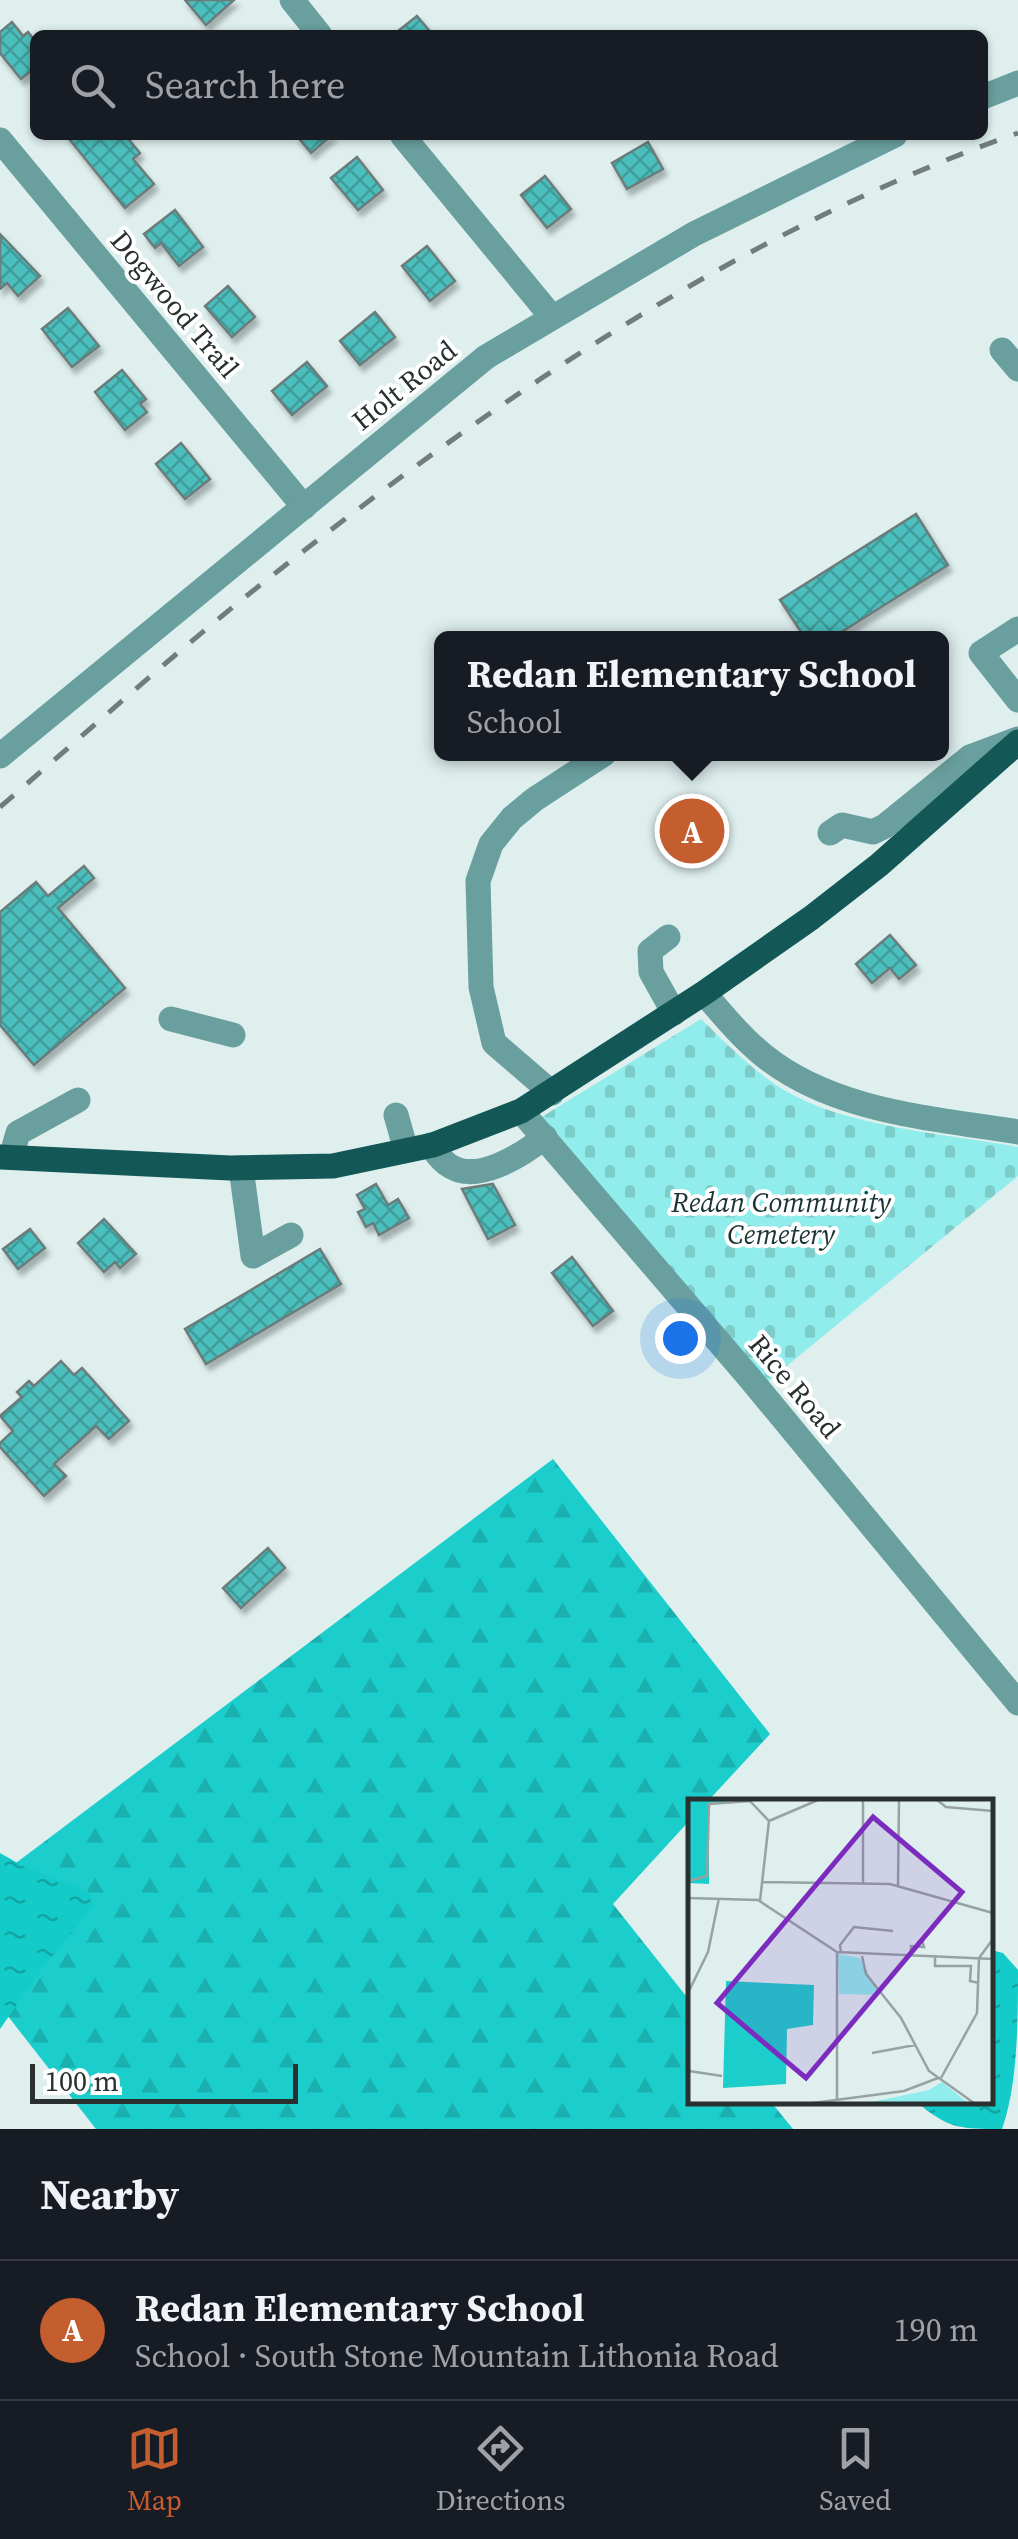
<!DOCTYPE html>
<html lang="en">
<head>
<meta charset="utf-8">
<style>
	:root { --surface:#171b24; --page:#242831; --text:#f1f3f6; --muted:#9ea1a6; --line:#363941; --accent:#c45e2f }
	body { margin:0; font-family:"Source Serif 4",serif; background:var(--page); color:var(--text) }
	.scale { position:absolute; left:30px; bottom:25px; width:268px; box-sizing:border-box; padding-left:10px; border:5px solid #2a3030; border-top:0; font-size:28px; line-height:35px; white-space:nowrap; color:#2a3030; -webkit-text-stroke:8px #fff; paint-order:stroke }
	.you { position:absolute; left:680px; top:1338px; width:35px; height:35px; margin:-25px; border:8px solid #fff; border-radius:50%; background:#1a73e8; box-shadow:0 0 0 15px #1a73e833 }
	.badge { display:grid; place-items:center; width:65px; height:65px; border-radius:50%; background:var(--accent); color:#fff; font-size:32px; font-weight:700 }
	.pin { position:absolute; translate:-50% -50%; border:5px solid #fff; box-shadow:0 2px 10px #0006 }
	.popup { position:absolute; left:434px; top:631px; width:515px; height:130px; box-sizing:border-box; display:grid; place-content:center; border-radius:15px; background:var(--surface); filter:drop-shadow(0 2px 8px #0005); font-size:32px; white-space:nowrap; color:var(--muted) }
	.popup b { font-size:38px; color:var(--text) }
	.popup::after { content:''; position:absolute; left:50%; top:100%; margin-left:-20px; border:20px solid transparent; border-top-color:var(--surface) }
	.list { margin:0; padding:0; list-style:none }
	h2 { display:flex; justify-content:space-between; align-items:center; height:130px; margin:0; padding:0 40px; font-size:42px }
	h2 small { font-size:32px; font-weight:400; color:var(--muted) }
	.list li { display:grid; grid-template-columns:65px 1fr auto; gap:30px; align-items:center; box-sizing:border-box; height:140px; padding:0 40px; border-top:2px solid var(--line) }
	.list b { display:block; font-size:38px; white-space:nowrap }
	.list p { margin:0; font-size:32px; white-space:nowrap; color:var(--muted) }
	.list em { font-size:32px; font-style:normal; color:var(--muted) }
	.icon { flex:none; width:55px; height:55px; fill:none; stroke:currentColor; stroke-width:2; stroke-linecap:round; stroke-linejoin:round }
	.map { position:relative; flex:none; width:1018px; height:2129px; overflow:hidden }
	.search { position:absolute; background:var(--surface); box-shadow:0 2px 8px #0004; left:30px; right:30px; top:30px; height:110px; display:flex; align-items:center; gap:25px; box-sizing:border-box; padding:0 35px; border-radius:15px; color:var(--muted); font-size:38px }
	.sheet { height:270px; background:var(--surface) }
	nav { display:flex; justify-content:space-around; align-items:center; box-sizing:border-box; height:140px; border-top:2px solid var(--line); background:var(--surface); font-size:28px; color:var(--muted) }
	nav a { display:grid; justify-items:center; gap:5px }
	nav .on { color:var(--accent) }
	.map>svg:first-child { display:block }
</style>
</head>
<body>
<div class="map">
<svg width="1018" height="2129" viewBox="0 0 1018 2129">
	<defs>
		<pattern id="forest-firs" width="22" height="20" patternUnits="userSpaceOnUse" patternTransform="scale(2.5)"><rect width="22" height="20" fill="#1bcdcb"/><path d="M5 1l3.5 6h-7zM16 11l3.5 6h-7z" fill="#19b0af"/></pattern>
		<pattern id="cemetery-stones" width="16" height="16" patternUnits="userSpaceOnUse" patternTransform="scale(2.5)"><rect width="16" height="16" fill="#90edeb"/><path d="M2 7V4a2 2 0 0 1 4 0v3zM10 15v-3a2 2 0 0 1 4 0v3z" fill="#7cccca"/></pattern>
		<pattern id="water-ripples" width="26" height="14" patternUnits="userSpaceOnUse" patternTransform="scale(2.5)"><rect width="26" height="14" fill="#13cbc8"/><path d="M2 4q2-2 4 0t4 0M15 11q2-2 4 0t4 0" fill="none" stroke="#12a5a3"/></pattern>
		<pattern id="building-cross-hatch" width="8" height="8" patternUnits="userSpaceOnUse" patternTransform="scale(2.5)"><rect width="8" height="8" fill="#4cbfbd"/><path d="M0 0l8 8M0 8l8-8" fill="none" stroke="#3f9c9a"/></pattern>
		<filter id="shadow"><feDropShadow dx="3.5" dy="6" stdDeviation="2.5" flood-color="#0004"/></filter>
	</defs>
	<rect width="100%" height="100%" fill="#deefee"/>
	<!-- forest -->
	<path fill="url(#forest-firs)" d="M553,1459L770,1734L708,1801L690,1802V1820L613,1904L690,2001V2102H771L793,2129H96L0,2006V1875Z"/>
	<!-- cemetery -->
	<path fill="url(#cemetery-stones)" d="M701,1019C727,1044 753,1071 784,1090C845,1127 947,1134 1018,1147V1176L766,1383L540,1118Z"/>
	<!-- water -->
	<g fill="url(#water-ripples)">
		<path d="M0,1853L23,1866L88,1891L94,1906L44,1966L0,2029Z"/>
		<path d="M991,1950L1003,1953L1018,1970C1018,2019 1018,2085 1002,2129C961,2129 948,2129 917,2102H990Z"/>
	</g>
	<!-- building -->
	<g fill="url(#building-cross-hatch)" stroke="#6c7b7a" stroke-width="2.5" filter="url(#shadow)">
		<path d="M185,0H234L206,25Z"/>
		<path d="M417,16L433,35H393Z"/>
		<path d="M12,22L23,36L28,32L35,41V68L21,79L0,53V32Z"/>
		<path d="M66,135H125L140,153L133,159L154,184L125,208Z"/>
		<path d="M296,135H332L311,153Z"/>
		<path d="M648,142L663,169L627,189L612,163Z"/>
		<path d="M357,157L383,190L358,210L331,178Z"/>
		<path d="M545,176L571,209L547,228L521,195Z"/>
		<path d="M175,210L203,247L179,266L161,243L155,248L144,234Z"/>
		<path d="M0,234L40,276L18,296L7,283L0,289Z"/>
		<path d="M427,246L455,281L430,301L402,266Z"/>
		<path d="M228,286L255,317L232,337L205,306Z"/>
		<path d="M68,308L99,346L72,367L42,329Z"/>
		<path d="M375,312L395,337L360,365L340,341Z"/>
		<path d="M307,362L327,386L292,415L272,391Z"/>
		<path d="M122,370L146,399L140,404L147,412L125,430L95,392Z"/>
		<path d="M181,443L210,479L185,499L156,464Z"/>
		<path d="M916,514L948,565L832,638H805L780,600Z"/>
		<path d="M84,866L94,878L58,908L125,988L34,1065L0,1025V912L36,882L48,896Z"/>
		<path d="M890,935L916,965L899,979L890,968L872,983L856,964Z"/>
		<path d="M376,1184L388,1205L398,1199L409,1218L379,1235L373,1223L366,1227L358,1212L365,1209L357,1195Z"/>
		<path d="M493,1184L515,1225L488,1239L462,1189Z"/>
		<path d="M104,1219L136,1254L120,1268L115,1262L104,1272L78,1243Z"/>
		<path d="M30,1229L45,1248L18,1269L3,1249Z"/>
		<path d="M320,1249L341,1284L206,1364L185,1329Z"/>
		<path d="M572,1257L613,1311L593,1326L552,1273Z"/>
		<path d="M61,1361L74,1375L82,1368L129,1421L109,1439L96,1426L54,1464L66,1476L44,1496L0,1447V1443L13,1431L0,1416L22,1397L17,1392L29,1381L34,1386Z"/>
		<path d="M268,1548L285,1568L241,1608L223,1588Z"/>
	</g>
	<g fill="none" stroke-linecap="round" stroke-linejoin="round">
		<!-- minor -->
		<g stroke="#699f9e" stroke-width="25">
			<path d="M292,0L320,35"/>
			<path d="M983,97L1018,83"/>
			<path d="M402,135L551,316"/>
			<path d="M0,140L304,507"/>
			<path d="M1002,350L1018,369"/>
			<path d="M1018,629L981,653L1018,700"/>
			<path d="M0,756L486,357L694,234L895,135"/>
			<path d="M830,833L842,825L873,832L885,826L970,757L1018,739"/>
			<path d="M668,937L650,951L651,972L674,1013"/>
			<path d="M704,993C723,1015 741,1037 763,1055C833,1112 932,1118 1018,1132"/>
			<path d="M171,1019L233,1035"/>
			<path d="M552,1093L494,1043L481,987L478,881L491,844L512,818L535,799L604,754"/>
			<path d="M521,1111L748,1376L1018,1703"/>
			<path d="M396,1115L406,1150"/>
			<path d="M430,1145C435,1151 440,1159 447,1164C475,1186 522,1155 545,1137"/>
			<path d="M11,1157L18,1133L78,1100"/>
			<path d="M241,1168L253,1256L291,1235"/>
		</g>
		<!-- major -->
		<path stroke="#135857" stroke-width="25" d="M0,1157L230,1168L333,1166L433,1145L521,1111L704,993L811,918L879,865L1018,742"/>
		<!-- rail -->
		<path stroke="#717c7b" stroke-width="5" stroke-dasharray="18 18" stroke-linecap="butt" d="M0,807C92,728 182,646 278,571C503,394 745,229 1018,133"/>
	</g>
	<g text-anchor="middle" dominant-baseline="central" stroke-width="8" stroke-linejoin="round" paint-order="stroke">
		<!-- street labels -->
		<g font-size="28" fill="#2a3030" stroke="#fff">
			<text transform="translate(175 304) rotate(50)">Dogwood Trail</text>
			<text transform="translate(404 385) rotate(-39)">Holt Road</text>
			<text transform="translate(795 1386) rotate(50)">Rice Road</text>
		</g>
		<!-- park labels -->
		<g font-size="28" font-style="italic" fill="#1a3433" stroke="#fff">
			<text x="781" y="1202">Redan Community<tspan x="781" dy="32">Cemetery</tspan></text>
		</g>
	</g>
	<!-- overview -->
	<g transform="translate(688 1799)">
		<rect width="305" height="305" fill="#deefee"/>
		<path d="M0,1H61L21,4V85L0,84ZM38,182L126,186L125,226L99,230L98,285L35,289Z" fill="#1bcdcb"/>
		<path d="M150,155L172,159L192,196L151,195Z" fill="#90edeb"/>
		<path d="M254,283L280,304H179L241,291Z" fill="#90edeb"/>
		<path fill="none" stroke="#96a3a2" stroke-width="2.5" d="M61,1L81,22L72,102M249,1L258,8L305,12M81,22L130,1M0,82L19,77L21,5L62,2M75,83L202,85L305,114M175,85V1M210,86L211,1M0,99L70,101L149,153L305,160M153,154L152,146L166,128L205,132M247,156V167H283L282,182L291,184M174,157L178,175L213,219L241,272L286,304M223,158V147L236,148L234,141M0,194L20,153L31,99M0,235V304M184,254L227,246M1,272L34,277M253,279L289,214L291,159L305,140M149,301V153M125,304L216,292L250,279"/>
		<path fill="#7b2cbf" fill-opacity="0.15" stroke="#7b2cbf" stroke-width="5" d="M185,18L274,93L118,279L29,204Z"/>
		<rect width="305" height="305" fill="none" stroke="#2a3030" stroke-width="5"/>
	</g>
</svg>
<div class="scale">100 m</div>
<div class="you"></div>
<div class="pin badge" style="left:692px;top:831px">A</div>
<div class="popup"><b>Redan Elementary School</b>School</div>
<div class="search"><svg class="icon" aria-label="search" viewBox="0 0 24 24"><circle cx="10" cy="10" r="6"/><path d="M15 15l6 6"/></svg>Search here</div>
</div>
<section class="sheet">
<h2>Nearby<small></small></h2>
<ul class="list">
<li><span class="badge">A</span><div><b>Redan Elementary School</b><p>School · South Stone Mountain Lithonia Road</p></div><em>190 m</em></li>
</ul>
</section>
<nav>
<a class="on"><svg class="icon" aria-label="map" viewBox="0 0 24 24"><path d="M3 6l6-2 6 2 6-2v14l-6 2-6-2-6 2zM9 4v14M15 6v14"/></svg>Map</a>
<a><svg class="icon" aria-label="directions" viewBox="0 0 24 24"><path d="M12 3l9 9-9 9-9-9zM9 14v-3h6M13 9l2 2-2 2"/></svg>Directions</a>
<a><svg class="icon" aria-label="saved" viewBox="0 0 24 24"><path d="M7 4h10v16l-5-4-5 4z"/></svg>Saved</a>
</nav>
</body>
</html>
